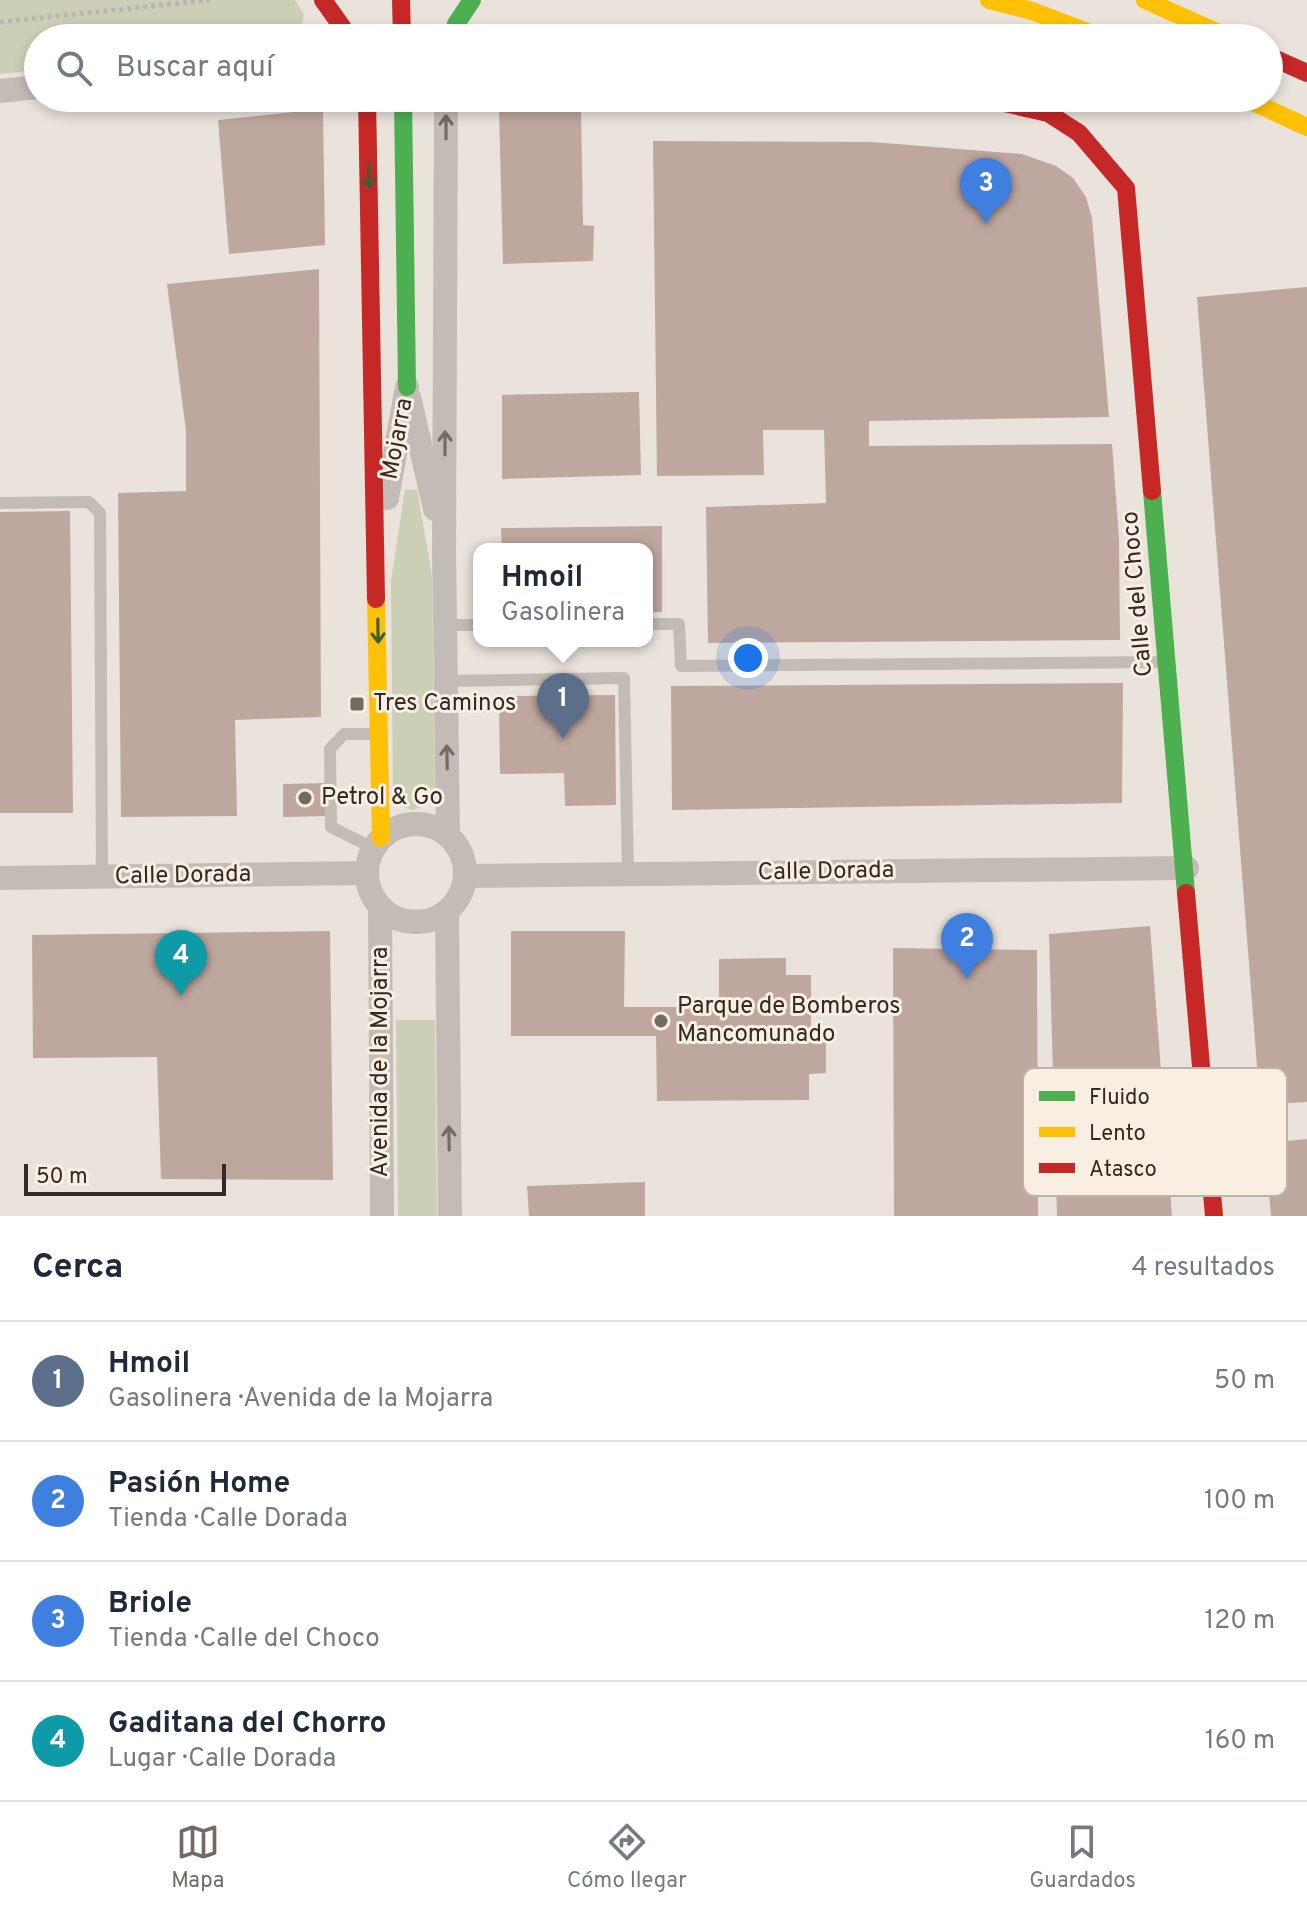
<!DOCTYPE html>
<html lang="es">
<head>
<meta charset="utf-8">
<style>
	:root { --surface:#fff; --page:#f6f6f7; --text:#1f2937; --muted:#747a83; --line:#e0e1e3; --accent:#736a65 }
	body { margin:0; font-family:Overpass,sans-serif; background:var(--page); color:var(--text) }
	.scale { position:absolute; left:24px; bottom:20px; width:202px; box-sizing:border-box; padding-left:8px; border:4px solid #332925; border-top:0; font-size:22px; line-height:28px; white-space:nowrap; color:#332925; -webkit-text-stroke:6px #f8eee2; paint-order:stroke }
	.you { position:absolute; left:748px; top:658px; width:28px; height:28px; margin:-20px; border:6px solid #fff; border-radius:50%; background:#1a73e8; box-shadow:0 0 0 12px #1a73e833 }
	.badge { display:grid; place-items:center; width:52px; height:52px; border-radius:50%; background:var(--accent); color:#fff; font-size:26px; font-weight:700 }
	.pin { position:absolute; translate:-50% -66px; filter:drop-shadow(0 2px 4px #0008) }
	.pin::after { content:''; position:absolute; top:42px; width:28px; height:24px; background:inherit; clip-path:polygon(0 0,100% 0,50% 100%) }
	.popup { position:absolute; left:473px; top:543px; width:180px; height:104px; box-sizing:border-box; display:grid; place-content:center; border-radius:16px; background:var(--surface); filter:drop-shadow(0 2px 6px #0005); font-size:26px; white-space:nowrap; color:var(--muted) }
	.popup b { font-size:30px; color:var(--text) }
	.popup::after { content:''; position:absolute; left:50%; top:100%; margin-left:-16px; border:16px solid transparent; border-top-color:var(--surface) }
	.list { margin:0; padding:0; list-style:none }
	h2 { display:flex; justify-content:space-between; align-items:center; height:104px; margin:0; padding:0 32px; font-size:34px }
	h2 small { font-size:26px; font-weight:400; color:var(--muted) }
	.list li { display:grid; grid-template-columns:52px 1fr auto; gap:24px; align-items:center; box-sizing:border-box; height:120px; padding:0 32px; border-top:2px solid var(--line) }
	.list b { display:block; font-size:30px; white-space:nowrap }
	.list p { margin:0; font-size:26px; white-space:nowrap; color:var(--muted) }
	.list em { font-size:26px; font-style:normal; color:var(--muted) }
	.icon { flex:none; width:44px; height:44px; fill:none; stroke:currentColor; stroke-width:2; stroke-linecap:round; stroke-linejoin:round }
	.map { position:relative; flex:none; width:1307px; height:1216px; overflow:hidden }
	.search { position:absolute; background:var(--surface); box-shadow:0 4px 12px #0003; left:24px; right:24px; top:24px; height:88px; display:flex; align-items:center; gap:20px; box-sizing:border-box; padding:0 28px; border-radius:44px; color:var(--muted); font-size:30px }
	.sheet { height:584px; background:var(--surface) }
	nav { display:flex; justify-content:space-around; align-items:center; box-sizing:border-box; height:112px; border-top:2px solid var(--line); background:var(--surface); font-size:22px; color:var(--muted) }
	nav a { display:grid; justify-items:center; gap:4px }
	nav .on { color:var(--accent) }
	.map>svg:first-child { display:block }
</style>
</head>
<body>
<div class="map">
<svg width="1307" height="1216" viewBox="0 0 1307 1216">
	<rect width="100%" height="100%" fill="#eae3dc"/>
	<!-- green -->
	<g fill="#cbcfb6">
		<path d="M0,0H295L304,14L301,31L293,38H38V70L0,74Z"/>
		<path d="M405,489L417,490L432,575L435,794L428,805L413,810L401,806L393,795L391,581Z"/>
		<path d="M396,1020H435L437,1216H398Z"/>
	</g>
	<!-- building -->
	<g fill="#bea79e">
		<path d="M581,106L583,225L594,226L593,261L503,264L499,109Z"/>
		<path d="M323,109L325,245L229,254L218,120Z"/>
		<path d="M653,141L872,142L1022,154L1056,166L1073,178L1086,197L1092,218L1109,417L869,421V446L1112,444L1119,538L1120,640L708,643L706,507L826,503L824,430H763L764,475L657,476Z"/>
		<path d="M319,269L321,717L235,720L237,816L121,817L118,493L186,491V431L167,284Z"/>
		<path d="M1307,287V1102L1260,1105L1197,297Z"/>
		<path d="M639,392L641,475L502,479V395Z"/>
		<path d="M70,511L73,813H0V512Z"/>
		<path d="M662,526V612H647V549H502L501,528Z"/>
		<path d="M1123,683L1122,803L672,810L671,686Z"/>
		<path d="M615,695L616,805L565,806L564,773L500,774L499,696Z"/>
		<path d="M330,783L331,816L283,817V784Z"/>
		<path d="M1150,926L1172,1216H1057L1049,934Z"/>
		<path d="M330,931L333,1180L161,1179L157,1057L33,1058L32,935Z"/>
		<path d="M511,931H625L624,1007H677V998H719V959L786,958V975H811V1036L826,1035V1073L809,1074V1100L657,1101L656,1036H511Z"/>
		<path d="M893,948L1037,950L1038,1216H894Z"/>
		<path d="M1307,1139V1216H1271L1265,1143Z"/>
		<path d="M645,1182V1216H529L527,1186Z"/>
	</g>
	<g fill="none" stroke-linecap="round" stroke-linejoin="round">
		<!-- path -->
		<path stroke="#bcb4ae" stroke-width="5" stroke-dasharray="4 4" stroke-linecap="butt" d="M0,22L210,0"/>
		<!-- lane -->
		<g stroke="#c3bcb6" stroke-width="12">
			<path d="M0,503L89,502L100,513L102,877"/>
			<path d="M647,624H679L681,666L1165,662"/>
			<path d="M445,625H479"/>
			<path d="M446,681L624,678L628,874"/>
			<path d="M373,848L331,827L330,749L344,734H377"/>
		</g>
		<!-- street -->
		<g stroke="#c3bcb6" stroke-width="24">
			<path d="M0,91L38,87"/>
			<path d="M446,98L444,549L448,835"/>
			<path d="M409,397L435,509"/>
			<path d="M387,498L407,387"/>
			<circle cx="416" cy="873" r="49"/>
			<path d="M465,876L1187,868"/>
			<path d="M0,878L366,873"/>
			<path d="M380,907L382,1216"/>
			<path d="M447,911L450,1216"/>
		</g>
		<!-- fast -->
		<g stroke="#4caf50" stroke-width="18">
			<path d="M452,38L456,24L472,0"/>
			<path d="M403,98L407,387"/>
			<path d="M1152,491L1186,893"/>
		</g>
		<!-- slow -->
		<g stroke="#ffc107" stroke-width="18">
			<path d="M989,0L1032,11L1103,38"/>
			<path d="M1145,0L1230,38"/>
			<path d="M1244,98L1307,127"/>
			<path d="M376,599L381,838"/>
		</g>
		<!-- jam -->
		<g stroke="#c62828" stroke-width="18">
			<path d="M323,0L350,38"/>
			<path d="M401,0L402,38"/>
			<path d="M1269,56L1307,73"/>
			<path d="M367,98L376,599"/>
			<path d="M937,98L1000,102L1048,113L1079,133L1126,188L1152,491"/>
			<path d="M1186,893L1214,1216"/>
		</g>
	</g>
	<!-- one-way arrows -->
	<defs><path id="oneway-shaft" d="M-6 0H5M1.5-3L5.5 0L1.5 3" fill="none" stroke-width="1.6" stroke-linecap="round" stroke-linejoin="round" transform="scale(2)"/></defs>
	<g stroke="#746b66">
		<use href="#oneway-shaft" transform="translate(446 127) rotate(-90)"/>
		<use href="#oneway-shaft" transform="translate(445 443) rotate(-90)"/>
		<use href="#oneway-shaft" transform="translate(447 757) rotate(-91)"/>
		<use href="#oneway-shaft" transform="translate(449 1138) rotate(-91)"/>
	</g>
	<g stroke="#3d5f36">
		<use href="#oneway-shaft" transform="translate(369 176) rotate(89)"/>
		<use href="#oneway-shaft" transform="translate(378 631) rotate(89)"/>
	</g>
	<!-- markers -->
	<g fill="#736a65" stroke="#f8eee2" stroke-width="3">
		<rect x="349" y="696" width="16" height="16" rx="4"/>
		<circle cx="305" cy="798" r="8"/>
		<circle cx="661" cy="1021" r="8"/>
	</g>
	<g text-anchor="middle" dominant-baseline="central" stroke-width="6" stroke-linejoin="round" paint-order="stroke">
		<!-- street labels -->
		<g font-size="24" fill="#332925" stroke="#f8eee2">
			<text transform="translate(398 439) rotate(-79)">Mojarra</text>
			<text transform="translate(1138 594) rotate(-95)">Calle del Choco</text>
			<text transform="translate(826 872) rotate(-1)">Calle Dorada</text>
			<text transform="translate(183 876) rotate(-1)">Calle Dorada</text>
			<text transform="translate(381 1062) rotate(-90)">Avenida de la Mojarra</text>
		</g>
		<!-- poi labels -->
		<g font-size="24" fill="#332925" stroke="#f8eee2" text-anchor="start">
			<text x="373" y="704">Tres Caminos</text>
			<text x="321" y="798">Petrol &amp; Go</text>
			<text x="677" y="1007">Parque de Bomberos<tspan x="677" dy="28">Mancomunado</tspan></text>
		</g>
	</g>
	<!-- legend -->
	<rect x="1023" y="1068" width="264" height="128" rx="12" fill="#f8eee2" stroke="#bdb3a9" stroke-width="2"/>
	<rect x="1039" y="1091" width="36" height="10" fill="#4caf50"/>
	<rect x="1039" y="1127" width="36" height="10" fill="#ffc107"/>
	<rect x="1039" y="1163" width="36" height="10" fill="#c62828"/>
	<g font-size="22" fill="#332925">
		<text x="1089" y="1104">Fluido</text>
		<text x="1089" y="1140">Lento</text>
		<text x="1089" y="1176">Atasco</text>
	</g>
</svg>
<div class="scale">50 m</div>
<div class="you"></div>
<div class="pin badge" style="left:563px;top:739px;background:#5c6f8a">1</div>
<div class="popup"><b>Hmoil</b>Gasolinera</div>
<div class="pin badge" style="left:967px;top:979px;background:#3f7fe0">2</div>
<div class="pin badge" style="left:986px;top:224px;background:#3f7fe0">3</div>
<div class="pin badge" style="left:181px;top:996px;background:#0f9aa8">4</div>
<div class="search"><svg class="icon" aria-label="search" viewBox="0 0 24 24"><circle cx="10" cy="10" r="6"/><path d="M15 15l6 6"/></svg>Buscar aquí</div>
</div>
<section class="sheet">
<h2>Cerca<small>4 resultados</small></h2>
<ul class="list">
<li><span class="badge" style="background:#5c6f8a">1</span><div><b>Hmoil</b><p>Gasolinera · Avenida de la Mojarra</p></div><em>50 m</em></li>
<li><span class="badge" style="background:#3f7fe0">2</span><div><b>Pasión Home</b><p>Tienda · Calle Dorada</p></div><em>100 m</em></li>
<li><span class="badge" style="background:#3f7fe0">3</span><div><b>Briole</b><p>Tienda · Calle del Choco</p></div><em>120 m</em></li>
<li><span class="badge" style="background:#0f9aa8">4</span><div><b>Gaditana del Chorro</b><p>Lugar · Calle Dorada</p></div><em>160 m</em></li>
</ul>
</section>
<nav>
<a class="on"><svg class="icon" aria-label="map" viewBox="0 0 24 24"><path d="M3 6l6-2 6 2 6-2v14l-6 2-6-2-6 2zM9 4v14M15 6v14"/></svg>Mapa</a>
<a><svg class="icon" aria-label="directions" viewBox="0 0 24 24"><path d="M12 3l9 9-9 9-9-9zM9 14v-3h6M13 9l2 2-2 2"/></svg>Cómo llegar</a>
<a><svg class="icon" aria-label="saved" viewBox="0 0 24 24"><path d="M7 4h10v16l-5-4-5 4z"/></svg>Guardados</a>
</nav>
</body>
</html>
